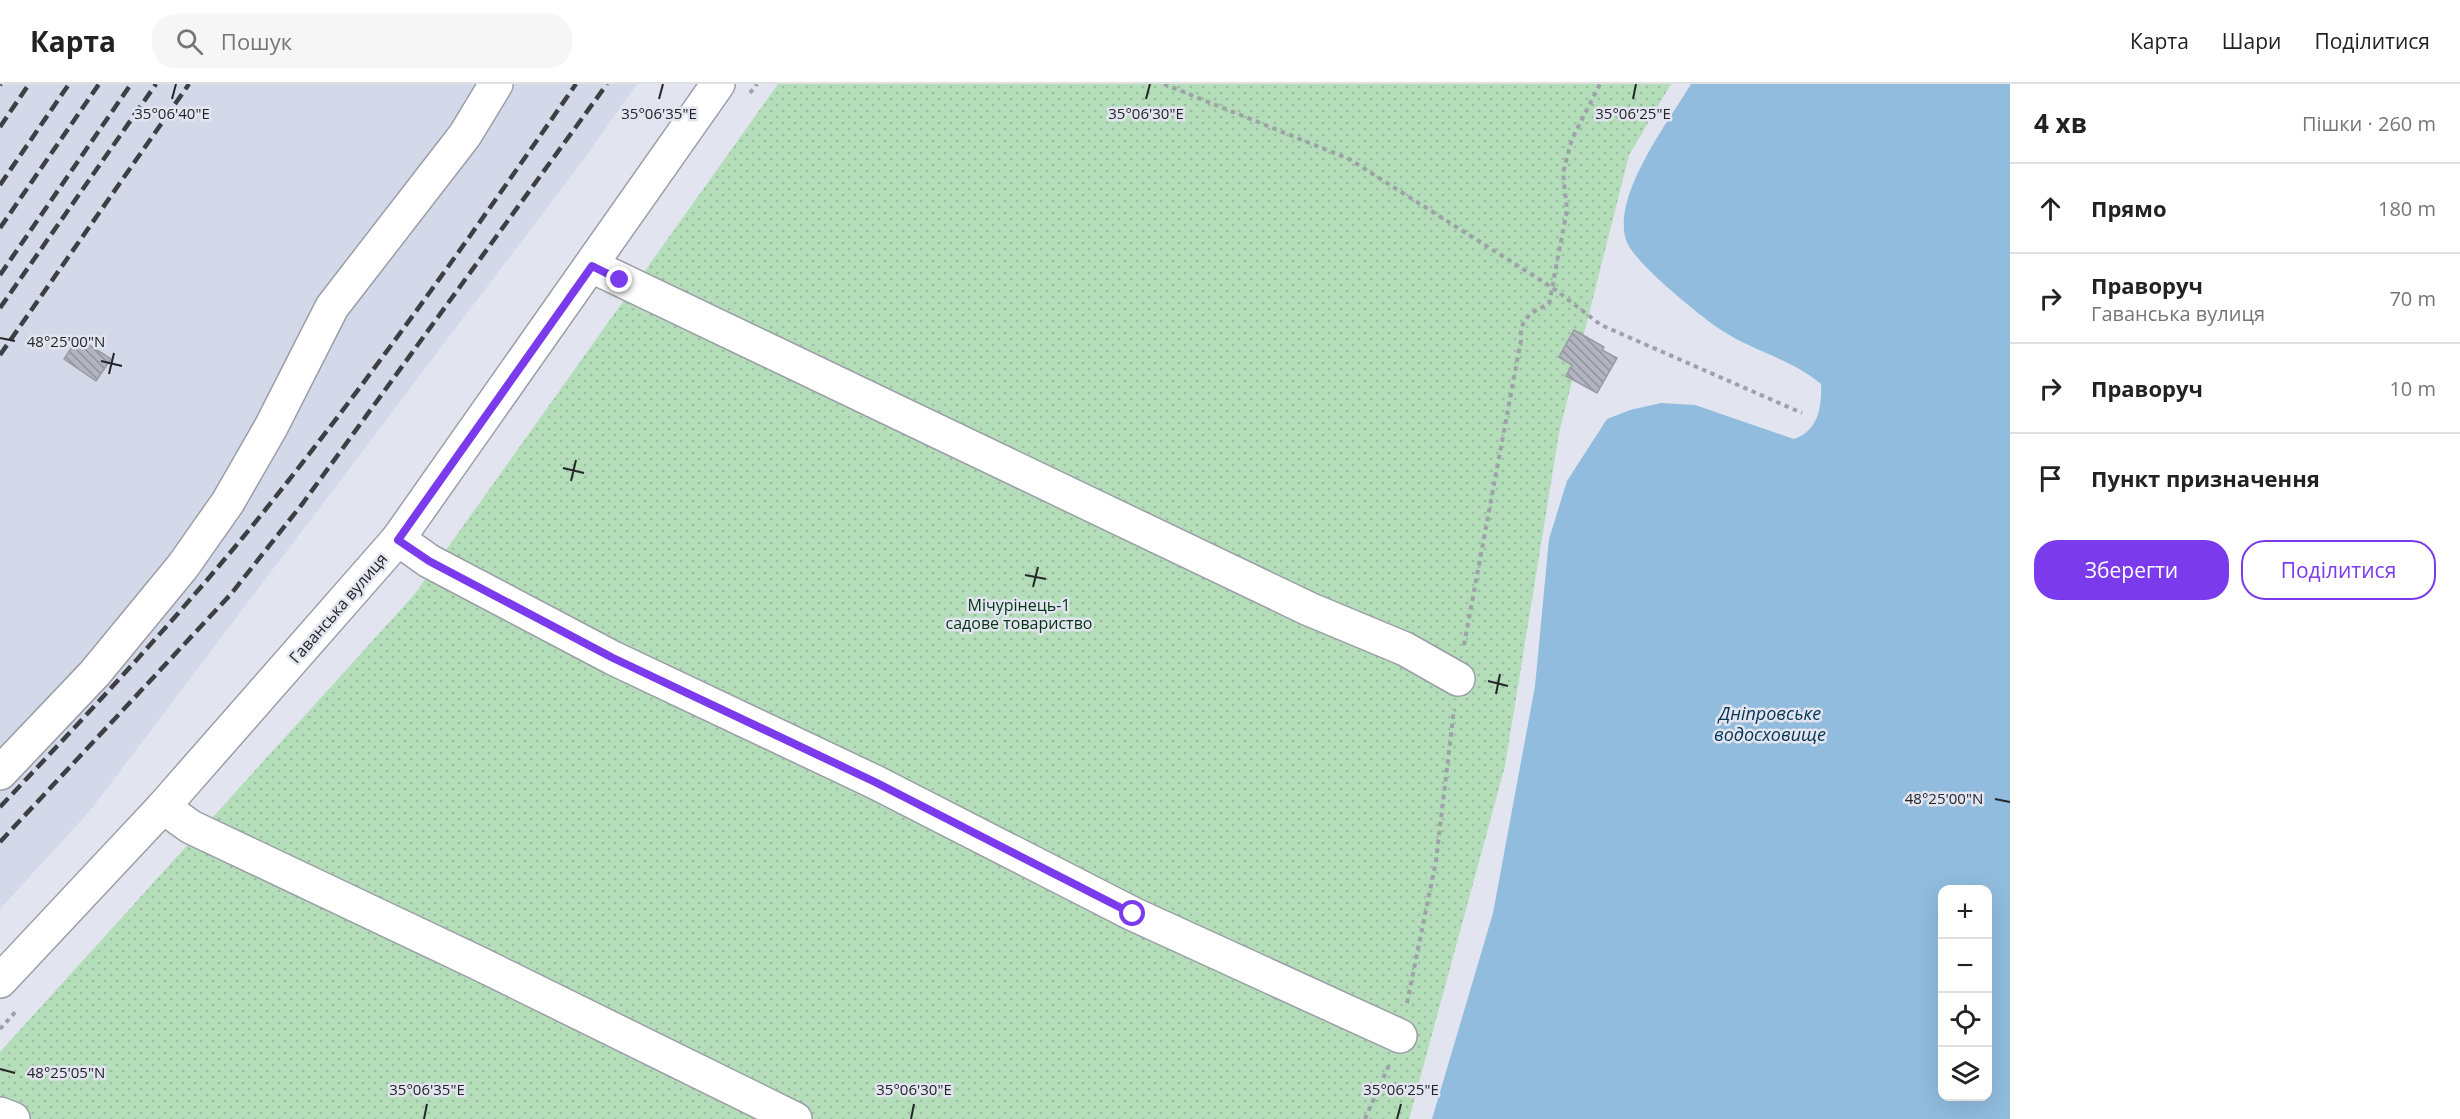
<!DOCTYPE html>
<html lang="uk">
<head>
<meta charset="utf-8">
<style>
	:root { --surface:#fff; --page:#f6f6f6; --text:#222; --muted:#767676; --line:#e0e0e0; --accent:#7c3aed }
	body { margin:0; font-family:"Open Sans",sans-serif; background:var(--page); color:var(--text) }
	.controls { position:absolute; right:18px; bottom:18px; display:grid; overflow:hidden; border-radius:12px; box-shadow:0 6px 24px #0002 }
	.controls button { width:54px; height:54px; display:grid; place-items:center; padding:0; border:0; border-bottom:2px solid var(--line); background:var(--surface); color:var(--text); font:30px sans-serif }
	.stop { position:absolute; width:18px; height:18px; margin:-14px; border:4px solid #7c3aed; border-radius:50%; background:#fff }
	.stop.end { background:#7c3aed; border-color:#fff; box-shadow:0 2px 6px #0008 }
	.list { margin:0; padding:0; list-style:none }
	h2 { display:flex; justify-content:space-between; align-items:center; height:78px; margin:0; padding:0 24px; font-size:26px }
	h2 small { font-size:20px; font-weight:400; color:var(--muted) }
	.list li { display:grid; grid-template-columns:39px 1fr auto; gap:18px; align-items:center; box-sizing:border-box; height:90px; padding:0 24px; border-top:2px solid var(--line) }
	.list b { display:block; font-size:22px; white-space:nowrap }
	.list p { margin:0; font-size:20px; white-space:nowrap; color:var(--muted) }
	.list em { font-size:20px; font-style:normal; color:var(--muted) }
	.actions { display:flex; gap:12px; padding:18px 24px }
	.actions a { flex:1; padding:14px 0; border:2px solid var(--accent); border-radius:24px; text-align:center; font-size:21px; color:var(--accent) }
	.actions .main { background:var(--accent); color:#fff }
	.icon { flex:none; width:33px; height:33px; fill:none; stroke:currentColor; stroke-width:2; stroke-linecap:round; stroke-linejoin:round }
	.map { position:relative; flex:none; width:2010px; height:1035px; overflow:hidden }
	header { display:flex; align-items:center; gap:36px; box-sizing:border-box; height:84px; padding:0 30px; background:var(--surface); border-bottom:2px solid var(--line) }
	header strong { font-size:28px }
	nav { display:flex; gap:33px; margin-inline-start:auto; font-size:21px }
	.search { width:420px; height:54px; background:var(--page); display:flex; align-items:center; gap:15px; box-sizing:border-box; padding:0 21px; border-radius:24px; color:var(--muted); font-size:22px }
	main { display:flex }
	aside { flex:1; background:var(--surface) }
	.map>svg:first-child { display:block }
</style>
</head>
<body>
<header>
<strong>Карта</strong>
<div class="search"><svg class="icon" aria-label="search" viewBox="0 0 24 24"><circle cx="10" cy="10" r="6"/><path d="M15 15l6 6"/></svg>Пошук</div>
<nav><a>Карта</a><a>Шари</a><a>Поділитися</a></nav>
</header>
<main>
<div class="map">
<svg width="2010" height="1035" viewBox="0 0 2010 1035">
	<defs>
		<pattern id="garden-dots" width="8" height="8" patternUnits="userSpaceOnUse" patternTransform="scale(1.5)"><rect width="8" height="8" fill="#b4ddb9"/><path d="M2 2h.1M6 6h.1" fill="none" stroke="#9abe9f" stroke-width="1.8" stroke-linecap="round"/></pattern>
		<pattern id="building-back-hatch" width="6" height="6" patternUnits="userSpaceOnUse" patternTransform="scale(1.5)"><rect width="6" height="6" fill="#b2b5bf"/><path d="M-1 5l2 2M0 0l6 6M5-1l2 2" fill="none" stroke="#90939b"/></pattern>
	</defs>
	<rect width="100%" height="100%" fill="#e2e5ef"/>
	<!-- built -->
	<path fill="#d4d9ea" d="M0,0H637L584,75L89,728L0,825Z"/>
	<!-- garden -->
	<path fill="url(#garden-dots)" d="M778,0H1671L1629,71L1559,349L1505,682L1409,1035H0V968L414,511Z"/>
	<!-- water -->
	<path fill="#91bcde" fill-rule="evenodd" d="M1691,0H2010V1035H1432L1493,829L1535,602L1549,455L1567,397L1607,335L1630,326L1661,319L1695,321L1794,355C1818,347 1822,324 1821,300C1791,275 1753,267 1721,246C1700,232 1633,178 1626,156C1612,111 1669,37 1691,0ZM1942,806H1988V1012H1942Z"/>
	<!-- building -->
	<g fill="url(#building-back-hatch)" stroke="#989ba4" stroke-width="1.5">
		<path d="M1574,246L1604,263L1602,266L1617,274L1597,309L1566,292L1572,281L1559,273Z"/>
		<path d="M78,254L111,275L96,297L64,275Z"/>
	</g>
	<g fill="none" stroke-linecap="round" stroke-linejoin="round">
		<!-- minor casing -->
		<g stroke="#9b9ea7" stroke-width="36">
			<g id="minor">
				<path d="M592,182L1309,525L1405,565L1458,595"/>
				<path d="M398,455L429,477L613,574L875,698L1133,830L1400,952"/>
				<path d="M0,689L95,589L183,482L228,418L271,343L332,223L465,51L496,0"/>
				<path d="M163,723L191,743L476,878L795,1035"/>
				<path d="M0,1030L13,1035"/>
			</g>
		</g>
		<!-- major casing -->
		<g stroke="#9b9ea7" stroke-width="36">
			<path id="major" d="M0,897L163,723L398,455L718,0"/>
		</g>
		<!-- path -->
		<g stroke="#9fa1a9" stroke-width="4" stroke-dasharray="4.5 4.5" stroke-linecap="butt">
			<path d="M1164,0L1349,75L1553,204L1601,241L1802,329"/>
			<path d="M750,9L757,0"/>
			<path d="M1464,561L1521,256C1519,235 1531,228 1549,220L1567,126L1563,89L1572,55L1600,0"/>
			<path d="M1407,919L1436,777L1454,625"/>
			<path d="M0,945L18,925"/>
			<path d="M1365,1035L1389,981"/>
		</g>
		<!-- minor -->
		<use href="#minor" stroke="#fff" stroke-width="33"/>
		<!-- major -->
		<use href="#major" stroke="#fff" stroke-width="33"/>
		<!-- rail -->
		<g stroke="#3d3f43" stroke-width="4.5" stroke-dasharray="12 6" stroke-linecap="butt">
			<path d="M0,1L1,0"/>
			<path d="M0,43L29,0"/>
			<path d="M0,101L69,0"/>
			<path d="M0,144L99,0"/>
			<path d="M0,191L131,0"/>
			<path d="M0,224L156,0"/>
			<path d="M0,271L189,0"/>
			<path d="M0,723C85,633 170,542 249,446C365,303 471,152 576,0"/>
			<path d="M0,758L231,510L303,419L607,0"/>
		</g>
	</g>
	<g fill="none" stroke-linecap="round" stroke-linejoin="round">
		<!-- route -->
		<path stroke="#7c3aed" stroke-width="8" d="M620,196L592,182L398,456L429,477L613,574L875,698L1133,830"/>
	</g>
	<!-- ticks -->
	<path fill="none" stroke="#232528" stroke-width="2" d="M172,15L176,0M659,15L663,0M1146,15L1150,0M1633,15L1636,0M0,254L15,257M101,277L122,282M109,290L114,269M563,384L584,389M571,397L576,376M1025,491L1046,495M1033,503L1038,483M1488,597L1508,602M1496,610L1500,590M1995,715L2010,718M0,985L15,989M424,1035L427,1020M911,1035L914,1020M1397,1035L1401,1020"/>
	<g text-anchor="middle" dominant-baseline="central" stroke-width="5" stroke-linejoin="round" paint-order="stroke">
		<!-- park labels -->
		<g font-size="16" fill="#043513" stroke="#e2e5ef">
			<text x="1019" y="521">Мічурінець-1<tspan x="1019" dy="18">садове товариство</tspan></text>
		</g>
		<!-- street labels -->
		<g font-size="16" fill="#232528" stroke="#e2e5ef">
			<text transform="translate(338 524) rotate(-49)">Гаванська вулиця</text>
		</g>
		<!-- water labels -->
		<g font-size="18" font-style="italic" fill="#003556" stroke="#e2e5ef">
			<text x="1770" y="629">Дніпровське<tspan x="1770" dy="21">водосховище</tspan></text>
		</g>
	</g>
	<g font-size="15" text-anchor="middle" fill="#232528" stroke="#e2e5ef" stroke-width="5" stroke-linejoin="round" paint-order="stroke">
		<text x="172" y="35">35°06'40"E</text>
		<text x="659" y="35">35°06'35"E</text>
		<text x="1146" y="35">35°06'30"E</text>
		<text x="1633" y="35">35°06'25"E</text>
		<text x="66" y="263">48°25'00"N</text>
		<text x="1944" y="720">48°25'00"N</text>
		<text x="66" y="994">48°25'05"N</text>
		<text x="427" y="1011">35°06'35"E</text>
		<text x="914" y="1011">35°06'30"E</text>
		<text x="1401" y="1011">35°06'25"E</text>
	</g>
</svg>
<div class="controls">
<button>+</button>
<button>−</button>
<button><svg class="icon" aria-label="locate" viewBox="0 0 24 24"><circle cx="12" cy="12" r="6"/><path d="M12 2v4M12 18v4M2 12h4M18 12h4"/></svg></button>
<button><svg class="icon" aria-label="layers" viewBox="0 0 24 24"><path d="M12 4l9 5-9 5-9-5zM3 14l9 5 9-5"/></svg></button>
</div>
<div class="stop" style="left:1133px;top:830px"></div>
<div class="stop end" style="left:620px;top:196px"></div>
</div>
<aside>
<h2>4 хв<small>Пішки · 260 m</small></h2>
<ul class="list">
<li><svg class="icon" aria-label="ahead" viewBox="0 0 24 24"><path d="M12 20V5M6 11l6-6 6 6"/></svg><div><b>Прямо</b></div><em>180 m</em></li>
<li><svg class="icon" aria-label="right" viewBox="0 0 24 24"><path d="M7 20v-9h11M14 6l5 5-5 5"/></svg><div><b>Праворуч</b><p>Гаванська вулиця</p></div><em>70 m</em></li>
<li><svg class="icon" aria-label="right" viewBox="0 0 24 24"><path d="M7 20v-9h11M14 6l5 5-5 5"/></svg><div><b>Праворуч</b></div><em>10 m</em></li>
<li><svg class="icon" aria-label="arrive" viewBox="0 0 24 24"><path d="M6 21V4h12l-3 4 3 4H6"/></svg><div><b>Пункт призначення</b></div></li>
</ul>
<div class="actions"><a class="main">Зберегти</a><a>Поділитися</a></div>
</aside>
</main>
</body>
</html>
